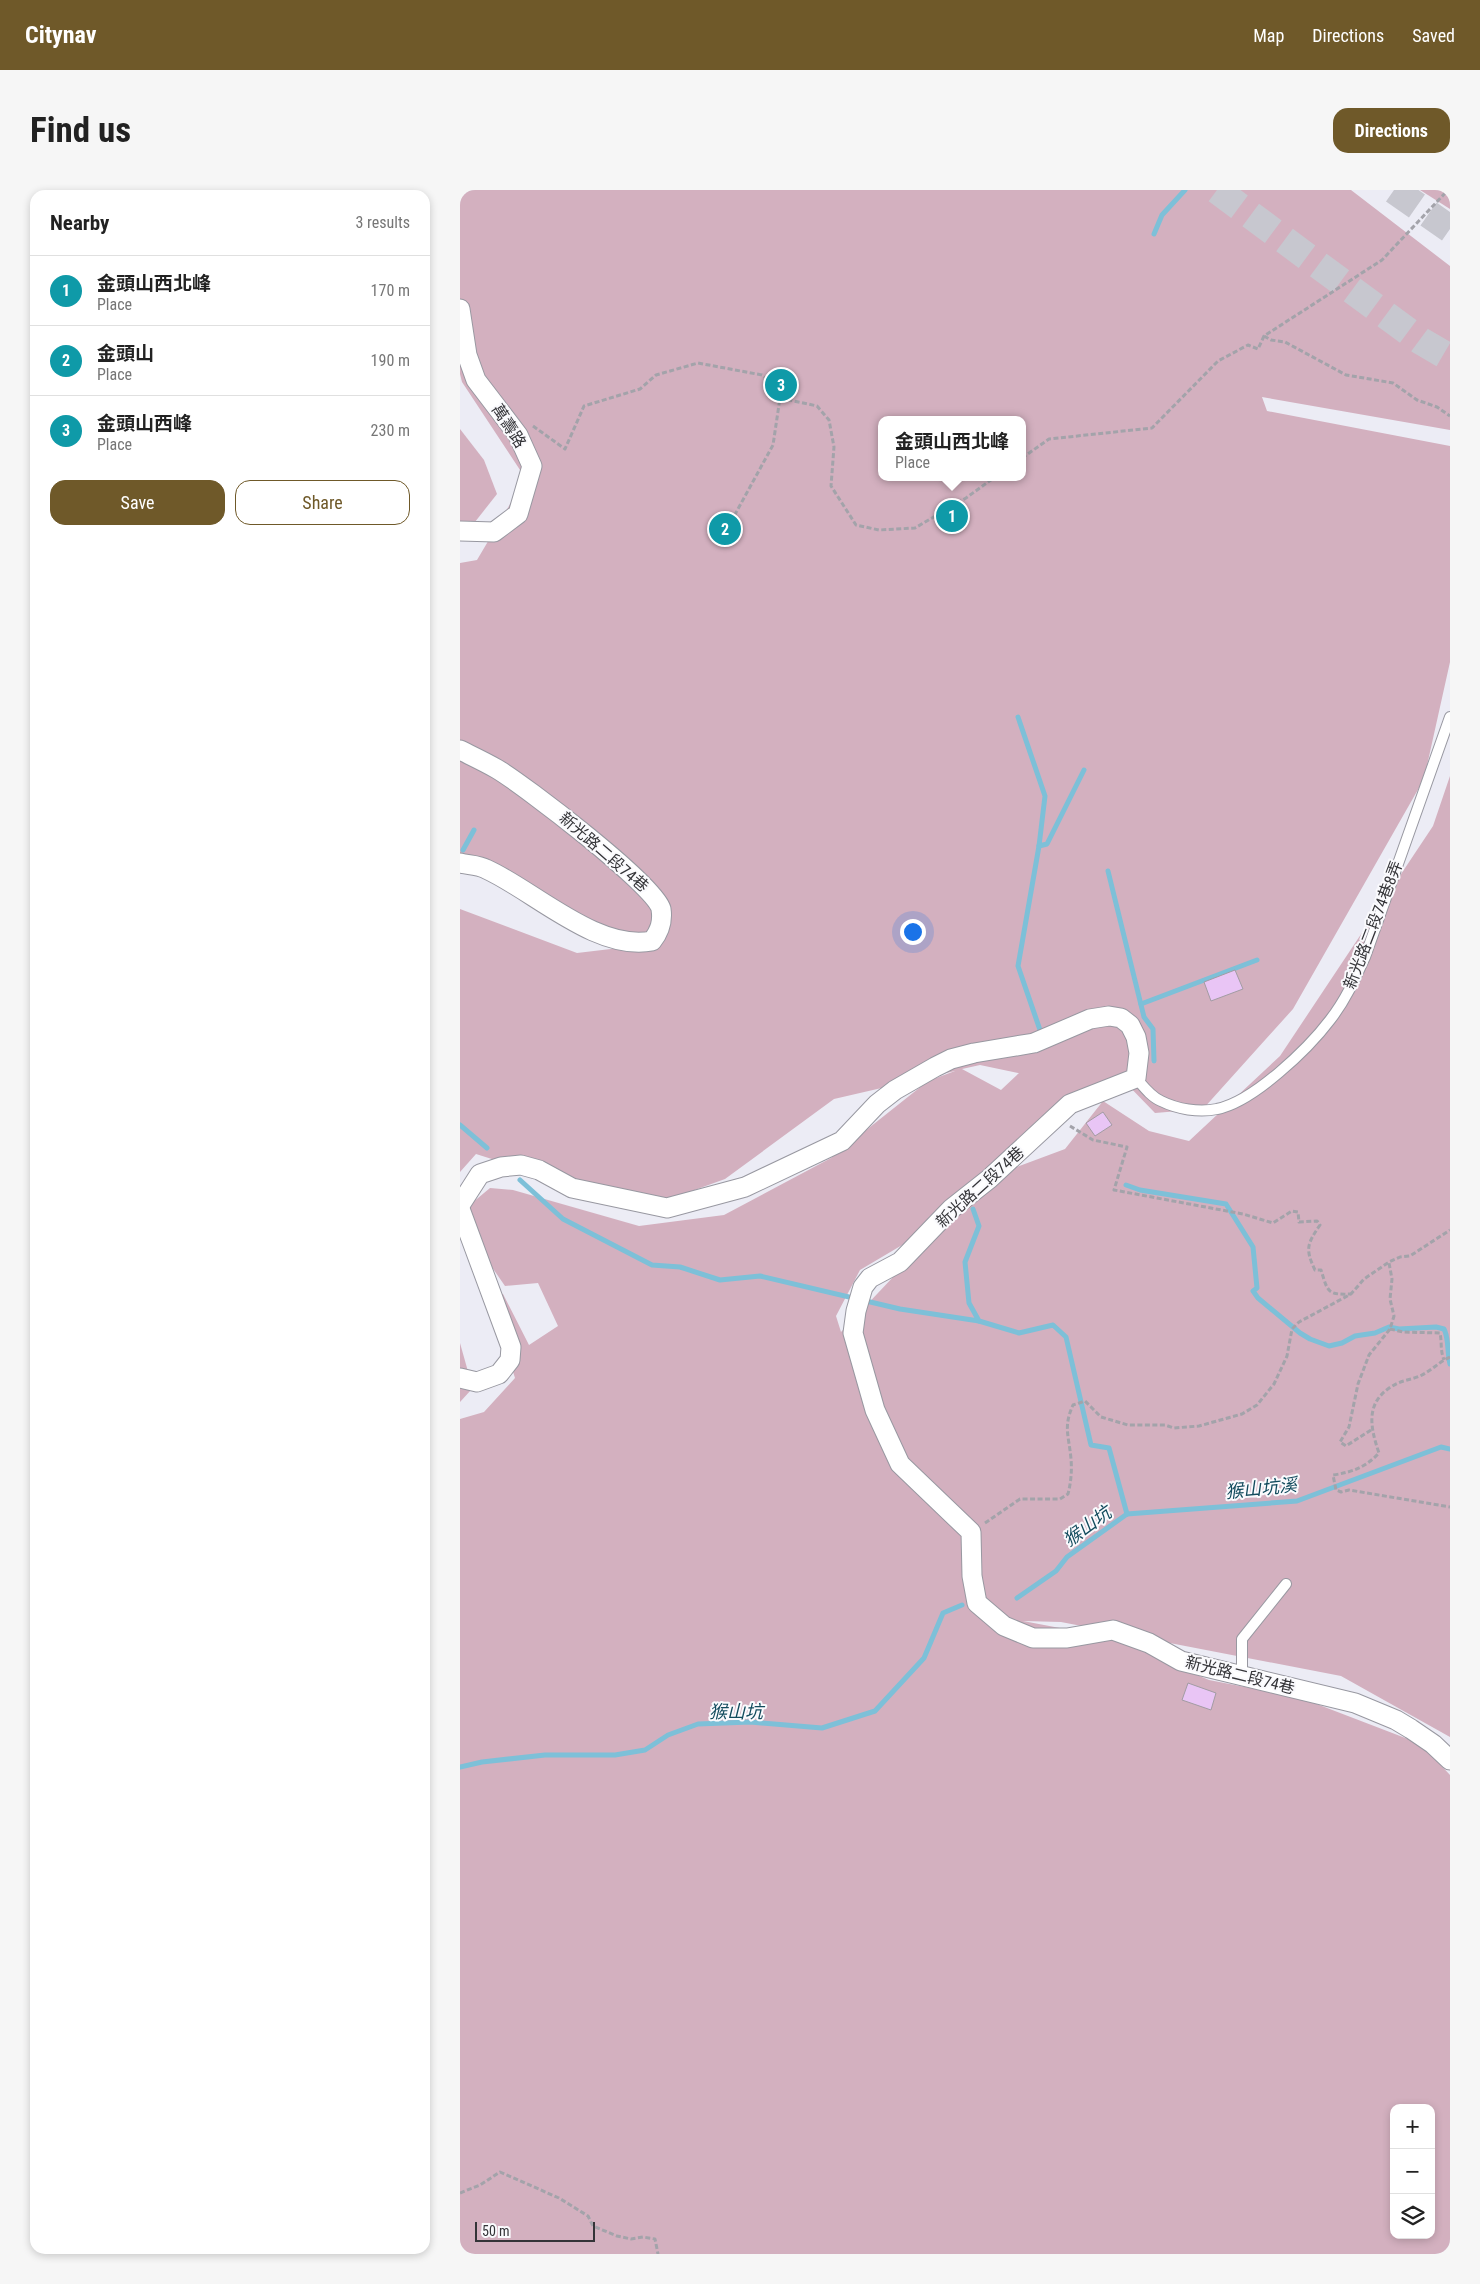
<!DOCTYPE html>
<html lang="en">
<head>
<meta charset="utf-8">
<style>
	:root { --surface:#fff; --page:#f6f6f6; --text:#222; --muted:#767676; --line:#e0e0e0; --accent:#6f5929 }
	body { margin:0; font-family:"Roboto Condensed","Noto Sans TC",sans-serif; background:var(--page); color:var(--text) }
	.controls { position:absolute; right:15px; bottom:15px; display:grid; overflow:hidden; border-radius:10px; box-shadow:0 2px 8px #0003 }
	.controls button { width:45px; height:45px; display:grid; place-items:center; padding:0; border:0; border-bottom:1px solid var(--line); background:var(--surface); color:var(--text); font:25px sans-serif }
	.scale { position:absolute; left:15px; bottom:12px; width:120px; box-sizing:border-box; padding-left:5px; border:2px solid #343438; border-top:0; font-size:14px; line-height:18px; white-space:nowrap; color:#343438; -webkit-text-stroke:4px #fafafd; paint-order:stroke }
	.you { position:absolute; left:452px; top:741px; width:18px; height:18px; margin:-12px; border:4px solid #fff; border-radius:50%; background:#1a73e8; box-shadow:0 0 0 8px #1a73e833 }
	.badge { display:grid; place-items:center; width:32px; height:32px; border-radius:50%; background:var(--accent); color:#fff; font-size:16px; font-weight:700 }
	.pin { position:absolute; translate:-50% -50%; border:2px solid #fff; box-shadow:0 1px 5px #0006 }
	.popup { position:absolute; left:418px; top:226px; width:148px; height:65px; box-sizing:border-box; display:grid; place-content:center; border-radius:10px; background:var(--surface); filter:drop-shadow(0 1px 4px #0005); font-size:16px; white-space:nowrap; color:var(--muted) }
	.popup b { font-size:19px; color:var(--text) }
	.popup::after { content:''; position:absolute; left:50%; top:100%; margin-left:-10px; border:10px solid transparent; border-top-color:var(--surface) }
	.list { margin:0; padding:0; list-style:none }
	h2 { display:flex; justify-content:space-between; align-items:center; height:65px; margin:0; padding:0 20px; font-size:21px }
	h2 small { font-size:16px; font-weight:400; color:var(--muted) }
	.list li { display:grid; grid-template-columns:32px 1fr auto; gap:15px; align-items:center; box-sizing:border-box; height:70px; padding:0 20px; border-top:1px solid var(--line) }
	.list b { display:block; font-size:19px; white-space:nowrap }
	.list p { margin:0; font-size:16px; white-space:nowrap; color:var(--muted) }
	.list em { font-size:16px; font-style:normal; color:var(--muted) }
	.actions { display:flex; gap:10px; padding:15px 20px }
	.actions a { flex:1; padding:11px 0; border:1px solid var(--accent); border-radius:15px; text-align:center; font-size:18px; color:var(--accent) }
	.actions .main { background:var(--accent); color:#fff }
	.icon { flex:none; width:28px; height:28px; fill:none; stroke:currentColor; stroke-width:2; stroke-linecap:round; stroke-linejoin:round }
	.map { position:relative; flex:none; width:990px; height:2064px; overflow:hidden; border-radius:15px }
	header { display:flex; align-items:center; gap:30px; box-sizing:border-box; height:70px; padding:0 25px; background:var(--accent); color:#fff }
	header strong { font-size:24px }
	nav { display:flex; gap:28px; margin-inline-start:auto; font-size:18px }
	.intro { display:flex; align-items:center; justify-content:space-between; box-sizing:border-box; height:120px; padding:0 30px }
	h1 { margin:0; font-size:35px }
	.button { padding:12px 22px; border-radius:15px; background:var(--accent); color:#fff; font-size:18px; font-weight:700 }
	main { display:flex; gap:30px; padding:0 30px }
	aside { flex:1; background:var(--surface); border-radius:15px; box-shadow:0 2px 8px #0003 }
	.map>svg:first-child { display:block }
</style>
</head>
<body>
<header>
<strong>Citynav</strong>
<nav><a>Map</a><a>Directions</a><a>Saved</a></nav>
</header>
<div class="intro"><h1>Find us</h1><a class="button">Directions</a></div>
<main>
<aside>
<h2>Nearby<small>3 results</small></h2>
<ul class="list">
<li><span class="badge" style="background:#0f9aa8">1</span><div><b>金頭山西北峰</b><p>Place</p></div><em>170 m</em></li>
<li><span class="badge" style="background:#0f9aa8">2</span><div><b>金頭山</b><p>Place</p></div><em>190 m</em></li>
<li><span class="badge" style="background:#0f9aa8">3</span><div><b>金頭山西峰</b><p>Place</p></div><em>230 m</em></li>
</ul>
<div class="actions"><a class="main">Save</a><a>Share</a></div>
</aside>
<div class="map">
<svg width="990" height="2064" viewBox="0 0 990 2064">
	<rect width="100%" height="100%" fill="#ececf5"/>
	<!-- green -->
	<g fill="#d3b0bf" fill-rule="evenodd">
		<path d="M0,0H891L990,76V240L802,207L807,221L990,256V472L964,589L833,819L743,919L695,923L661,888L554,959L470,1026L454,1048L400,1080L376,1126L381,1142L527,988L605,959L643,911L689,941L729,951L820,866L973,636L990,586V1547L881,1486L601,1432L563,1431L663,1450L699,1469L749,1490L841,1508L961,1554L990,1585V2064H0V1229L24,1222L55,1188L28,1102L43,1104L69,1155L98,1136L78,1093L45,1096L0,1031V1023L30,998L53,1000L179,1036L264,1025L371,968L468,891L495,881L374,909L265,989L185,1018L16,964L0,982V719L117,763L176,756L39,677L0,667V373L17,370L56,304L62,283L2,192L0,184ZM422,230H562V287H422ZM520,875L558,883H559L541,900L502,879ZM501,1345L505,1352L528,1422L551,1429L515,1423L506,1401ZM934,1918H971V2045H934Z"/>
		<path d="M960,0H990V19Z"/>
		<path d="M0,239L24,270L37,304L0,351Z"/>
		<path d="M0,1153L7,1178L11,1200L0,1212Z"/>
	</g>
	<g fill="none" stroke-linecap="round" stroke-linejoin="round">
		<!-- stream -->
		<g stroke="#7dc0d8" stroke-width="5">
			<path d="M694,44L702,25L725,0"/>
			<path d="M558,527L585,606L579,656L558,776L580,840"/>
			<path d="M579,656L587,654L624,580"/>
			<path d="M3,660L14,640"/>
			<path d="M648,681L684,827L693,839L694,871"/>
			<path d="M681,814L797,770"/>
			<path d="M0,935L27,958"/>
			<path d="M60,990L103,1029L192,1075L220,1077L260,1090L300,1086L440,1119L519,1131"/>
			<path d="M666,995L680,1000L766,1014L793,1057L797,1098L793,1101L798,1108L840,1143L850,1149L869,1156L882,1153L895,1146L915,1143L929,1137L939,1139L976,1137L984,1139C989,1148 987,1163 990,1174"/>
			<path d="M513,1019L519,1036L505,1072L509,1113L519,1131L559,1143L593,1135L606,1147L631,1255L649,1258L667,1324"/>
			<path d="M667,1324L837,1311L981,1257L990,1259"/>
			<path d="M557,1408L596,1381L607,1367L667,1324"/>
			<path d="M0,1577L22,1572L85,1565H155L185,1560L208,1545L238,1534L290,1532L362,1538L415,1521L464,1468L483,1423L502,1415"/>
		</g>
	</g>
	<!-- building -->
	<g fill="#e9c5f5" stroke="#a29ca3">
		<path d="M775,780L783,799L751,811L744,792Z"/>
		<path d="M643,922L652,935L635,946L626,933Z"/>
		<path d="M728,1493L756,1503L751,1520L722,1510Z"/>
	</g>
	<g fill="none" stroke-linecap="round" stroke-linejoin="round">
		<!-- highway-tunnel -->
		<g stroke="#c7c7cf" stroke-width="28" stroke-dasharray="28 14" stroke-linecap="butt">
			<path d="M757,0L961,151L990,168"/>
			<path d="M934,0L990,39"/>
		</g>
		<!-- lane casing -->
		<g stroke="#9898a1" stroke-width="12">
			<g id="lane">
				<path d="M676,888C683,896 691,907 701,911C717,919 739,923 757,919C793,912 848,859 870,830C885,811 895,789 905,767L990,527"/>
				<path d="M782,1487V1449L826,1394"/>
			</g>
		</g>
		<!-- street casing -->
		<g stroke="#9898a1" stroke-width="21">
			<g id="street">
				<path d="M0,119L7,165L16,190L58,245L72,276L58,324L34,342L0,341"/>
				<path d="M0,560C12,566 25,572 37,579C64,595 195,695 201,719C203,732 200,741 192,751C137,762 73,700 26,679C19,675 8,675 0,673"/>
				<path d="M0,1015L20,984L41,977L61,975L79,980L112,998L207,1018L285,997L382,951L417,914L435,900L475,877L491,869L514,863L574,853L630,829L649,826L661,828L670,835L676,847L679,863L676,888L610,914L529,989L491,1019L440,1072L410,1088L403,1097L396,1121L393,1143L415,1220L440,1274L511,1342L512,1386L517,1413L544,1436L573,1448H607L653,1440L689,1453L721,1471L895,1513L936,1530L951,1539L973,1554L990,1570"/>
				<path d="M0,1019L51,1157L50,1170L39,1184L17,1192L0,1188"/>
			</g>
		</g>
		<!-- path -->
		<g stroke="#a3a3aa" stroke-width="3" stroke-dasharray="5 2.5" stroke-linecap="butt">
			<path d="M804,146L811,150L825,152L886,185L933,193L957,210L977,217L990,226"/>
			<path d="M320,208L357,216L369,230L374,257L371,296L396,335L419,340L455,338L506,308L535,287"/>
			<path d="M73,236L105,259L124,216L180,199L196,185L238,173L302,185L313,194L320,208L313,255L267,339"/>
			<path d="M562,268L589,249L692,238L758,171L788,155L798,159L804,146L922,70L988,0"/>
			<path d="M610,936L633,950L667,957L654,1000L783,1024L813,1033L832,1021L838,1022L839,1032L857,1031L860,1035C847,1054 845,1059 855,1080H861C868,1102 867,1105 891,1104"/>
			<path d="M930,1139L943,1142L980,1143C982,1152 980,1160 984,1170"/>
			<path d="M990,1167C979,1172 971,1181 960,1186C953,1189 945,1190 938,1193C905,1209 909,1234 919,1263C906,1277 893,1282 873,1285L876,1300L881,1302L889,1300L990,1317"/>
			<path d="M911,1240L886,1256L880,1252L889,1237L898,1194L909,1165L930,1139L934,1126L930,1109L932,1089L929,1073"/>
			<path d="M525,1333L560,1309H600L608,1304C611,1292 612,1281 611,1269C609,1246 603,1237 613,1215L625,1211L641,1227L668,1235H705L714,1238L739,1236L782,1224L797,1215L814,1194L827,1166L832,1139L839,1132L891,1104L904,1089L929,1072L940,1067L950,1066L990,1040"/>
			<path d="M0,2003L20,1995L40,1982L99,2008L128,2026L133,2036L157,2046L171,2049L183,2047L195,2049L198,2064"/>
		</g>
		<!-- lane -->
		<use href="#lane" stroke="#fff" stroke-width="10"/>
		<!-- street -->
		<use href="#street" stroke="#fff" stroke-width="19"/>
	</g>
	<g text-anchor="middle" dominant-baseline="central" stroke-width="4" stroke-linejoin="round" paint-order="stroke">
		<!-- street labels -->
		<g font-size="16" fill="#343438" stroke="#fafafd">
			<text transform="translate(49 236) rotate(57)">萬壽路</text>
			<text transform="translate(144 662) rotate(41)">新光路二段74巷</text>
			<text transform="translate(913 735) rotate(-69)">新光路二段74巷8弄</text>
			<text transform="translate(520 997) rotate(-42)">新光路二段74巷</text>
			<text transform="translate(780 1485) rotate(14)">新光路二段74巷</text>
		</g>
		<!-- water labels -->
		<g font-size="18" font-style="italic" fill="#124b5d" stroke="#fafafd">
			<text transform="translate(801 1298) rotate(-6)">猴山坑溪</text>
			<text transform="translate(627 1336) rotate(-36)">猴山坑</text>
			<text x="276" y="1521">猴山坑</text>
		</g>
	</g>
</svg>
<div class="controls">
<button>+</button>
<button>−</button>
<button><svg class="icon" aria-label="layers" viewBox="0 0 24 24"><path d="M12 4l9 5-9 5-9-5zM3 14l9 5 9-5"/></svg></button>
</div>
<div class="scale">50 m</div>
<div class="you"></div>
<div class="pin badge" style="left:492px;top:326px;background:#0f9aa8">1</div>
<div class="popup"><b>金頭山西北峰</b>Place</div>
<div class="pin badge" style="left:265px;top:339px;background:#0f9aa8">2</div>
<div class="pin badge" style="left:321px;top:195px;background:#0f9aa8">3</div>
</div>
</main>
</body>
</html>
